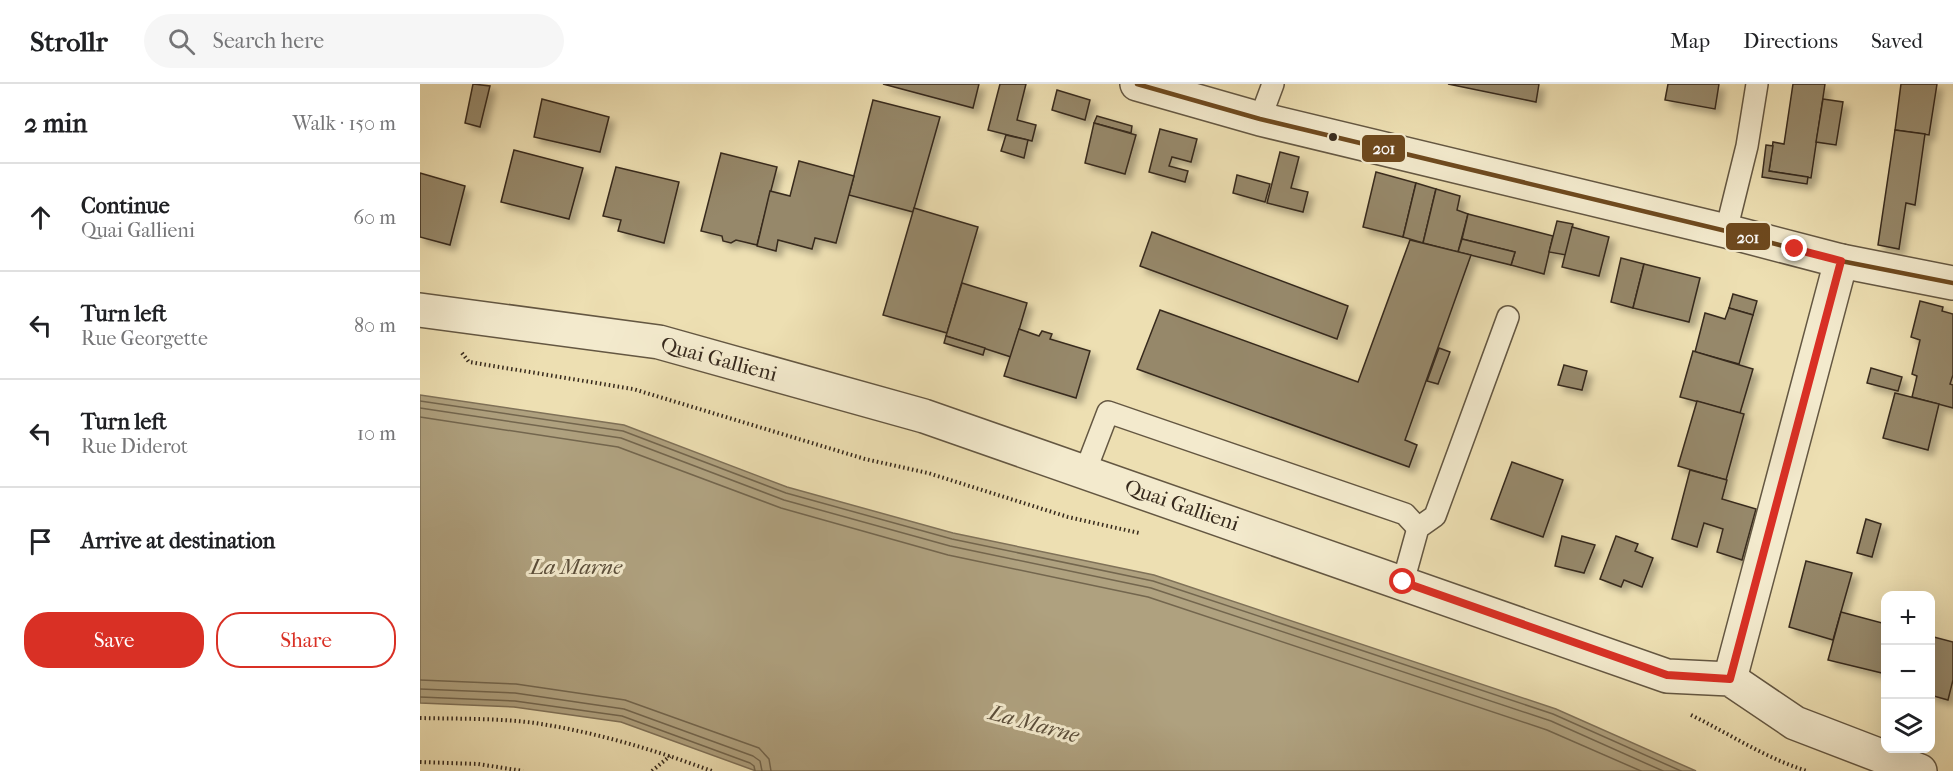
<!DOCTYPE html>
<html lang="en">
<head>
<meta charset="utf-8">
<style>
	:root { --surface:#fff; --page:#f6f6f6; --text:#202124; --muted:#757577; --line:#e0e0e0; --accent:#d93025 }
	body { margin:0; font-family:"IM FELL French Canon",serif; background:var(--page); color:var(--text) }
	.controls { position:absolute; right:18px; bottom:18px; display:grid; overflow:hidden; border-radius:12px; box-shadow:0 6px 24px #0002 }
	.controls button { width:54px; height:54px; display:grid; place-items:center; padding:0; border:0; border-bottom:2px solid var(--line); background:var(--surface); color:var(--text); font:30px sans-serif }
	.stop { position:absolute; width:18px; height:18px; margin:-14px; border:4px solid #d93025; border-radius:50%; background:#fff }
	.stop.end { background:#d93025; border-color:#fff; box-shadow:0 2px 6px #0008 }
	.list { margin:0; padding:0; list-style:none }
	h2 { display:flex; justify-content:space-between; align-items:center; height:78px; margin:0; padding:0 24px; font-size:26px }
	h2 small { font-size:20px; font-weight:400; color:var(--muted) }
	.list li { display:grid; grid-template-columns:39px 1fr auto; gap:18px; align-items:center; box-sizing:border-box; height:108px; padding:0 24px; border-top:2px solid var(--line) }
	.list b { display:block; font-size:22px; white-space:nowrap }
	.list p { margin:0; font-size:20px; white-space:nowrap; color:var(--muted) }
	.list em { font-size:20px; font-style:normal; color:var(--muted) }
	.actions { display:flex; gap:12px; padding:18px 24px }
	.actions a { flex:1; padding:14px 0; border:2px solid var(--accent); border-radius:24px; text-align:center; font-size:21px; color:var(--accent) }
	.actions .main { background:var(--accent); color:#fff }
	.icon { flex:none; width:33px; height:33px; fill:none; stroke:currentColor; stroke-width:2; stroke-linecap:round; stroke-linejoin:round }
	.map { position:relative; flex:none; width:1533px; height:687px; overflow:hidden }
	header { display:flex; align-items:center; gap:36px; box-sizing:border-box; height:84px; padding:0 30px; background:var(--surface); border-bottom:2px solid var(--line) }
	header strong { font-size:28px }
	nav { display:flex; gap:33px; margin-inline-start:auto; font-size:21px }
	.search { width:420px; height:54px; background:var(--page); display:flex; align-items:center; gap:15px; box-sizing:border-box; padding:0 21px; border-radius:33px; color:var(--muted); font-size:22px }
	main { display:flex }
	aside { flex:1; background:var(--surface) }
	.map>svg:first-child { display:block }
</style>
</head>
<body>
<header>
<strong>Strollr</strong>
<div class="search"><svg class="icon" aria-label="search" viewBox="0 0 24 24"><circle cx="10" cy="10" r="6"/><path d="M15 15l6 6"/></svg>Search here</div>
<nav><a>Map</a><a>Directions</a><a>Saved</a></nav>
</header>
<main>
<aside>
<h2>2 min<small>Walk · 150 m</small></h2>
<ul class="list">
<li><svg class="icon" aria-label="ahead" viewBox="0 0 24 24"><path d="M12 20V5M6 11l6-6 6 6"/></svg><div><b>Continue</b><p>Quai Gallieni</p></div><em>60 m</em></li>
<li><svg class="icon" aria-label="left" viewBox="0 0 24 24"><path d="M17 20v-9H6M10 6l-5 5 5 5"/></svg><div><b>Turn left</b><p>Rue Georgette</p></div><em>80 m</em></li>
<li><svg class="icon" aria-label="left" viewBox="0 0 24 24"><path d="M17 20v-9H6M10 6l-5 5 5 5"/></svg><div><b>Turn left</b><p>Rue Diderot</p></div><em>10 m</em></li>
<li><svg class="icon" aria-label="arrive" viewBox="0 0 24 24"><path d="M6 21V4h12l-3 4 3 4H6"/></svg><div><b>Arrive at destination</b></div></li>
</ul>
<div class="actions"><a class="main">Save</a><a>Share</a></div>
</aside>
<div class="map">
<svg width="1533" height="687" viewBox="0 0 1533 687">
	<defs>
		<filter id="shadow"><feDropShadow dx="5.5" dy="5.5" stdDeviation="3" flood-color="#0004"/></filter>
	</defs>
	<rect width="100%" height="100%" fill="#eddfb2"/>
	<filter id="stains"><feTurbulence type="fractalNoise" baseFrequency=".00333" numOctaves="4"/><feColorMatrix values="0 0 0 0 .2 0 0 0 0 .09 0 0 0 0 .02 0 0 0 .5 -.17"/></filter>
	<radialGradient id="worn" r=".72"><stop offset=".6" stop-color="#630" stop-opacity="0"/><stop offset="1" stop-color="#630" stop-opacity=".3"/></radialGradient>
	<!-- water -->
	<path fill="#afa17f" stroke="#7f7158" stroke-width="1.5" d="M0,311L204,341L367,403L533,449L734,491L1136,625L1276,687H336L201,638L94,623L0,619Z"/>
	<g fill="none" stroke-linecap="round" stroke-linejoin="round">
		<!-- shore -->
		<g stroke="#73664e" stroke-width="1.5">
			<path d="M0,317L203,347L366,409L532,455L733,497L1133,630L1261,687"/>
			<path d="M0,324L201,354L364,416L530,462L731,504L1131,637L1243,687"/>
			<path d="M0,333L198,363L361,424L528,471L728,513L1127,646L1221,687"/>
			<path d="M0,596L96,600L205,616L339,664L349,675L351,687"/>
			<path d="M0,605L95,609L204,625L333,672L340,677L342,687"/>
			<path d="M0,613L95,617L202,632L330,679L334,682L335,687"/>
		</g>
	</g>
	<!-- building -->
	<g fill="#96886a" stroke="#372a1d" stroke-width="1.5" filter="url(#shadow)">
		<path d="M53,0L70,2L60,43L45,39Z"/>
		<path d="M463,0H559L553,24Z"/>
		<path d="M580,0H606L597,36L616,41L612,57L568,46Z"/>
		<path d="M1028,0H1119L1116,18Z"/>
		<path d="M1248,0H1299L1295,25L1245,16Z"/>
		<path d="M1373,0H1405L1391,94L1349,87L1353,58L1364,60Z"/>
		<path d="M1481,0H1517L1509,51L1475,46Z"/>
		<path d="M637,6L670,16L665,36L632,26Z"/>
		<path d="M122,15L189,33L180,68L114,53Z"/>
		<path d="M1403,15L1423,18L1416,61L1396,58Z"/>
		<path d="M453,16L520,33L493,128L429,111Z"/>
		<path d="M677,32L712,42L711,49L674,39Z"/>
		<path d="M674,39L716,51L705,90L665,79Z"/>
		<path d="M740,45L777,55L771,78L752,73L749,82L768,87L765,98L729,88Z"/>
		<path d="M1475,46L1505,50L1495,121L1486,119L1479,165L1458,161Z"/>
		<path d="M586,51L608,56L604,74L581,67Z"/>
		<path d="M1346,61L1353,62L1349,87L1388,93L1387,100L1342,93Z"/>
		<path d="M94,66L163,84L149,135L81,118Z"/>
		<path d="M860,68L879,73L871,104L888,108L883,128L847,119Z"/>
		<path d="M301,69L357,83L337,161L316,156L311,159L303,157L302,152L281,147Z"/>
		<path d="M379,77L434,92L416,159L395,154L392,165L358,156L356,167L337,162L350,107L370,112Z"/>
		<path d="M196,83L259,98L244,159L198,147L201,136L183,132Z"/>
		<path d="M956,88L996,99L983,153L943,143Z"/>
		<path d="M0,89L45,102L30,161L0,153Z"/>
		<path d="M817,91L850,100L845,118L813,109Z"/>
		<path d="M996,99L1016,105L1003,159L983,153Z"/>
		<path d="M1016,105L1040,112L1037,126L1048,130L1038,168L1003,159Z"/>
		<path d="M494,124L558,143L527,249L463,231Z"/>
		<path d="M1048,130L1133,152L1124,190L1091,181L1095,168L1042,155Z"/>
		<path d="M1137,137L1153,140L1146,171L1129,168Z"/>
		<path d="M1152,143L1189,153L1179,192L1142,183Z"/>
		<path d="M732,148L928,222L917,255L720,182Z"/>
		<path d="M1042,155L1095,168L1091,181L1038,168Z"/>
		<path d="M990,156L1051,171L985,356L997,361L989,383L717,285L740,226L938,298Z"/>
		<path d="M1201,174L1224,180L1213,224L1191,218Z"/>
		<path d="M1224,180L1280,194L1269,238L1213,224Z"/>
		<path d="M542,199L607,219L591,273L526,252Z"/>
		<path d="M1313,210L1337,217L1333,231L1309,224Z"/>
		<path d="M1500,217L1523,223L1522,227L1533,230V291L1530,300L1533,301V324L1492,313L1497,292L1492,290L1500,256L1491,253Z"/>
		<path d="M1309,224L1333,231L1319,280L1275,268L1285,229L1305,235Z"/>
		<path d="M599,245L619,252L622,247L632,250L630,255L670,267L656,314L584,292Z"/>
		<path d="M526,252L565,264L563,271L524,259Z"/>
		<path d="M1019,264L1030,268L1018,300L1007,297Z"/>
		<path d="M1273,267L1333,285L1320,329L1260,313Z"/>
		<path d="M1144,281L1167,287L1162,306L1138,301Z"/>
		<path d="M1451,284L1482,293L1478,307L1447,299Z"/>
		<path d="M1475,309L1519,320L1508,366L1463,354Z"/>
		<path d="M1277,317L1324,330L1306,396L1258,382Z"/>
		<path d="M1092,378L1143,396L1123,453L1071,435Z"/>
		<path d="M1270,386L1307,396L1302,415L1336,425L1322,476L1297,468L1303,445L1284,439L1277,463L1252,455Z"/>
		<path d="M1446,435L1461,440L1452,473L1437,469Z"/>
		<path d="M1142,452L1175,461L1164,489L1135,482Z"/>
		<path d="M1196,452L1218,460L1215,467L1233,474L1222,503L1204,496L1201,503L1180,495Z"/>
		<path d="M1386,477L1432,489L1413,556L1369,543Z"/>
		<path d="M1421,528L1466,540V590L1408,576Z"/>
		<path d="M1510,552L1533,558V596L1528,616L1510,611Z"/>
	</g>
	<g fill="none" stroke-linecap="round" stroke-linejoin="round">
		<!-- lane casing -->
		<g stroke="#645742" stroke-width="24">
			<g id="lane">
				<path d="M840,35L853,0"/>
				<path d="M1306,147L1327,62L1337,0"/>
				<path d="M665,388L688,328L985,430L998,444"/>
				<path d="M983,498L998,444L1015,432L1088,233"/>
			</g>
		</g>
		<!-- street casing -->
		<g stroke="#645742" stroke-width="36">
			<g id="street">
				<path d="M717,0L840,35L1306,147L1421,177L1533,199"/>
				<path d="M0,226L239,258L504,332L1247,592L1310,595L1375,639L1500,687"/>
				<path d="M1310,595L1421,177"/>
			</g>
		</g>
		<!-- path -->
		<g stroke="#372a1d" stroke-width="4" stroke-dasharray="1.5 3" stroke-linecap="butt">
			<path d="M42,269L49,278L213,305L445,375L508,389L648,433L719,449"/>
			<path d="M1271,631C1310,650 1345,674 1387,687"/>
			<path d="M0,634C38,635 77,634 115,639C175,648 235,666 292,687"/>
			<path d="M0,678L58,680L103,687"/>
			<path d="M232,687L250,672"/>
		</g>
		<!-- lane -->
		<use href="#lane" stroke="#f3eacd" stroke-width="21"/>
		<!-- street -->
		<use href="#street" stroke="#f3eacd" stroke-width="33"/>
		<!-- bus-1 casing -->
		<g stroke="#f3eacd" stroke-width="9">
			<path id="bus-1" d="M717,0L840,35L1306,147L1421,177L1533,199"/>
		</g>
		<!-- bus-1 -->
		<use href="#bus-1" stroke="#6e491e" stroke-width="4.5"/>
	</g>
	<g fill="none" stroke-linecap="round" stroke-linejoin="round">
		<!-- route -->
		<path stroke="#d93025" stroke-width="8" d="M983,498L1247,591L1310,595L1421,177L1375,165"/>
	</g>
	<!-- markers -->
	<circle fill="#372a1d" stroke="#f3eacd" stroke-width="2" cx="913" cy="53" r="5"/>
	<g text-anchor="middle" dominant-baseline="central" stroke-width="6" stroke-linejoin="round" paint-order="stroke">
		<!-- street labels -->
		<g font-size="21" fill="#372a1d" stroke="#f3eacd">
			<text transform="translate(299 275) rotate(15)">Quai Gallieni</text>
			<text transform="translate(762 421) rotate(19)">Quai Gallieni</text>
		</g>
		<!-- water labels -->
		<g font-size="22" font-style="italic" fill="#5b4e3a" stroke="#f3eacd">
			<text x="156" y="483">La Marne</text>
			<text transform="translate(614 640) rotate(15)">La Marne</text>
		</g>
	</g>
	<g stroke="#f3eacd" stroke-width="2">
		<rect x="941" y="50" width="45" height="29" rx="6" fill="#6e491e"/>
		<rect x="1305" y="138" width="46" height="29" rx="6" fill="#6e491e"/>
	</g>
	<g font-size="16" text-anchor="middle" font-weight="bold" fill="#fff">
		<text x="964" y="70">201</text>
		<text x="1328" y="159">201</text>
	</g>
	<rect width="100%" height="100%" filter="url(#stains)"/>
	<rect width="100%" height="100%" fill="url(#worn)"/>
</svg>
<div class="controls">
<button>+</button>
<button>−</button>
<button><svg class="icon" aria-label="layers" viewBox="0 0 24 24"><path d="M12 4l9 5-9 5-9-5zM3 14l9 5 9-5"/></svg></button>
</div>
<div class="stop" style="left:983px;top:498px"></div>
<div class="stop end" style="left:1375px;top:165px"></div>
</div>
</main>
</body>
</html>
